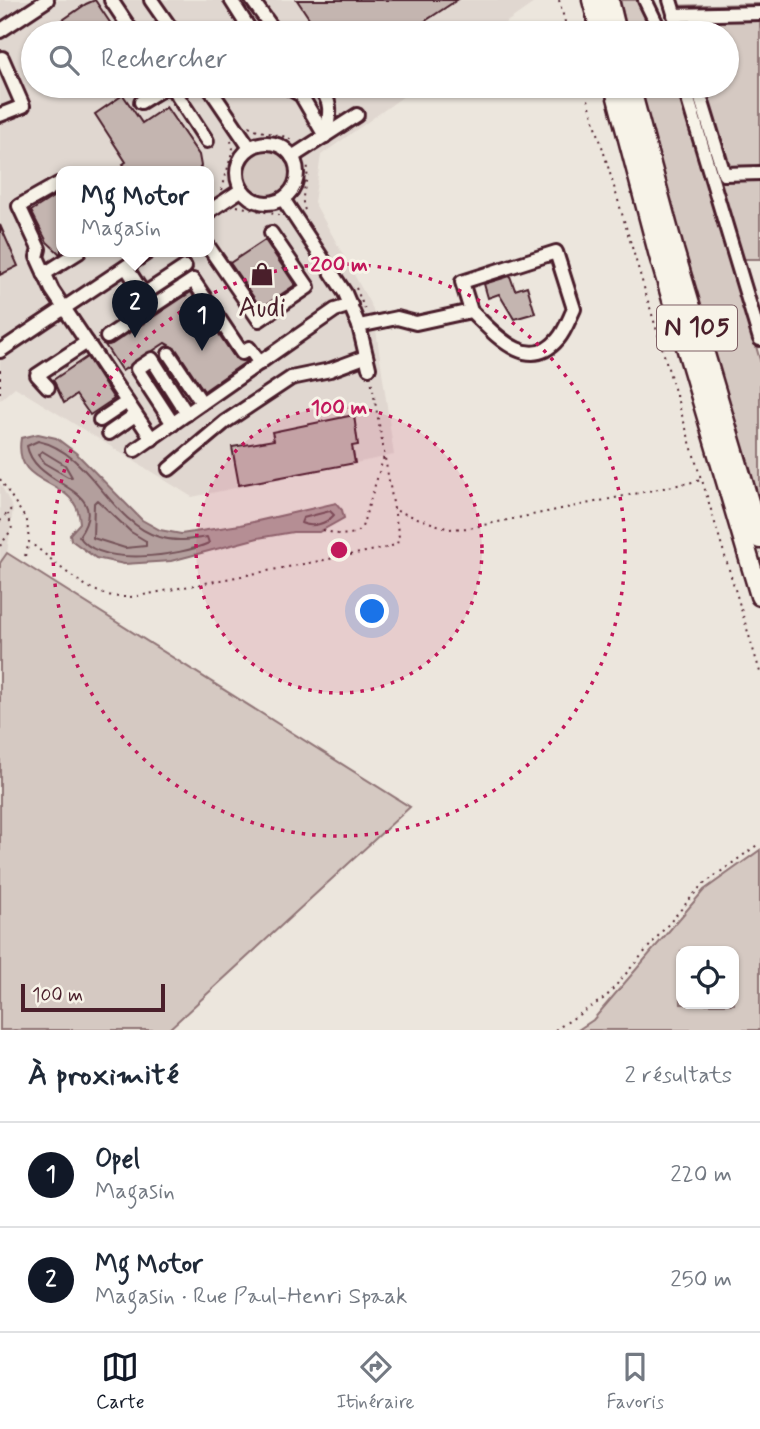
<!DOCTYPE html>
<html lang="fr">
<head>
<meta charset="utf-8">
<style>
	:root { --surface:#fff; --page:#f2f2f3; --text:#1f2937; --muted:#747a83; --line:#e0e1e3; --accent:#111827 }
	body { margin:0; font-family:Mynerve,sans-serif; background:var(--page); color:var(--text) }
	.controls { position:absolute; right:21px; bottom:21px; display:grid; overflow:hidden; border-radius:14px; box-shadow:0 2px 5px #0004 }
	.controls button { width:63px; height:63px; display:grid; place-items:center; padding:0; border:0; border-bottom:2px solid var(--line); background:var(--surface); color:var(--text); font:35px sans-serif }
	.scale { position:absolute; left:21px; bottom:18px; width:144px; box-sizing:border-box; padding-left:7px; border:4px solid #4a1f2b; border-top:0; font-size:19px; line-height:24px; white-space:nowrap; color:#4a1f2b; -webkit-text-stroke:5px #f7f3e8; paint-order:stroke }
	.you { position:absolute; left:373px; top:612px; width:24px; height:24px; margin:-18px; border:5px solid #fff; border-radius:50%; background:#1a73e8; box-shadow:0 0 0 10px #1a73e833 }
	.badge { display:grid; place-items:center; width:46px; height:46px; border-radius:50%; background:var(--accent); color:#fff; font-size:23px; font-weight:700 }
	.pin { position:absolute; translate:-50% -58px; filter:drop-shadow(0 2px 4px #0008) }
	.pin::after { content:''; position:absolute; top:37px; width:24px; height:21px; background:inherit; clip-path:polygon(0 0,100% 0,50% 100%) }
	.popup { position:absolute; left:56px; top:166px; width:158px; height:91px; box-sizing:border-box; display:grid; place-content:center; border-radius:14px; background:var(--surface); filter:drop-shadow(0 2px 5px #0005); font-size:23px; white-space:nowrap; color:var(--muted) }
	.popup b { font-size:26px; color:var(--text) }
	.popup::after { content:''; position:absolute; left:50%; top:100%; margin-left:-14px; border:14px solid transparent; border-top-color:var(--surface) }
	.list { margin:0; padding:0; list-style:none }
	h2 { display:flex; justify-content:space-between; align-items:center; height:91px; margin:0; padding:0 28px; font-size:30px }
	h2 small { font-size:23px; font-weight:400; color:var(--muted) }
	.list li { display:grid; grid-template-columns:46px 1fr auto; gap:21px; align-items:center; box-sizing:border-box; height:105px; padding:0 28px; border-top:2px solid var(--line) }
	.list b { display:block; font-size:26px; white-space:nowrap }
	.list p { margin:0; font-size:23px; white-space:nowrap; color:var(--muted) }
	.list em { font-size:23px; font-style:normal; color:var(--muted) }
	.icon { flex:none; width:38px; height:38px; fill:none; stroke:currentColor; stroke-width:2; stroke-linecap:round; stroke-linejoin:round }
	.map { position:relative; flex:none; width:760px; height:1030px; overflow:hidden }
	.search { position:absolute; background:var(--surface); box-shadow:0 2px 5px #0004; left:21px; right:21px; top:21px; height:77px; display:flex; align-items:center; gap:18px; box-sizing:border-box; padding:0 24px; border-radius:38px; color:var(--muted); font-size:26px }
	.sheet { height:301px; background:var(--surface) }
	nav { display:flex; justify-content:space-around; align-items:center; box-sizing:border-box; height:98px; border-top:2px solid var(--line); background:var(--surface); font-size:19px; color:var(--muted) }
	nav a { display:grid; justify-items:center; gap:4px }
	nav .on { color:var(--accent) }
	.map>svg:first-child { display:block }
</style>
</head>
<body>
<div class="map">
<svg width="760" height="1030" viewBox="0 0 760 1030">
	<rect width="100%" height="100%" fill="#ece6dd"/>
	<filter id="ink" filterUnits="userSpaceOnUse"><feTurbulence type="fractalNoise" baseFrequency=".0143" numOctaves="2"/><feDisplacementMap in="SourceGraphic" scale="14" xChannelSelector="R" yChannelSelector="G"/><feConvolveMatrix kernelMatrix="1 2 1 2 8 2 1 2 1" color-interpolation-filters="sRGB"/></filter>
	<g filter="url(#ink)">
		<!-- built -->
		<g fill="#e0d7d0" fill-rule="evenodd">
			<path d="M0,0H538L491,33H33V86H418L321,155L314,202L373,309L394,455L192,497L15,387L0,400ZM61,172H208V252H61Z"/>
			<path d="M0,483L13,509L7,553L0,563Z"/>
		</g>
		<!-- green -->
		<g fill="#d5c9c2" stroke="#907476" stroke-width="2" fill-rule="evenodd">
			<path d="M620,0H642L657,33H628Z"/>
			<path d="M760,4V259H742L691,86H727V33H676L668,6Z"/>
			<path d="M640,86H679L760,360V509L692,280Z"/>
			<circle cx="267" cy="174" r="25"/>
			<path d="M7,553L410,807L168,1030H0V563Z"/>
			<path d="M760,850V1030H578L593,1020L704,890ZM681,951H734V1004H681Z"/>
		</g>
		<!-- water -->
		<path fill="#b39f9d" stroke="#896c6f" stroke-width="2" d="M38,434L56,438L76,453L142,520L160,530L181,534L240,525L336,503L342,510L344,518L319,532H293L258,538L171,561L124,564L96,558L71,540L70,534L80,523C78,474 12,492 21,438Z"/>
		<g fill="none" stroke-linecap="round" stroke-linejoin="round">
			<!-- shore -->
			<g stroke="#745259" stroke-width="2">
				<path d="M38,441C91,452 109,522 159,537C175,542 190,540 207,537L209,543C180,556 99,568 79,536C114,486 35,489 27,446Z"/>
				<path d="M42,451L65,465L72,477H68L44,463L38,455Z"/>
				<path d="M97,500L131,532L146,541V546L125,548L93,538L94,503Z"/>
				<path d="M330,511L334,515C326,524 312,528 301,523L303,518Z"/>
			</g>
		</g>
		<!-- building -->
		<g fill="#c4b5b0" stroke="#4a1f2b" stroke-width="2">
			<path d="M95,0L117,33H44L86,4Z"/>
			<path d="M297,0H457L407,33H319Z"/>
			<path d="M123,95L142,123L166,107L199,155L201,166L198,172H128L123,164L126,162L95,114Z"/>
			<path d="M61,192V253L60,254L47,242L31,211Z"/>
			<path d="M0,225L18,266L0,275Z"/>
			<path d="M265,240L295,285L261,308L230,263Z"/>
			<path d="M510,276L515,290L527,286L535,313L514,319L499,294L488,298L484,284Z"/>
			<path d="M191,292L235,358L247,361L204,391L176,349L165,343L122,371L105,345L112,344Z"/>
			<path d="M87,357L114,399L90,415L76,395L64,403L53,380Z"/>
			<path d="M354,415L358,445L352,446L355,463L239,485L232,447L274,440L272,432Z"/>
		</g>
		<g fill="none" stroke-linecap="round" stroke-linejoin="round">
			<!-- minor casing -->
			<g stroke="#4a1f2b" stroke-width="18">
				<g id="minor">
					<path d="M111,0L133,33"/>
					<path d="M151,0L174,33"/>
					<path d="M231,0L252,33"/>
					<path d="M252,0L276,33"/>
					<path d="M645,0L661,33"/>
					<path d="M670,0L680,33"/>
					<path d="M674,15L760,13"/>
					<path d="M0,31L47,0"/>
					<path d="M153,33L168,25"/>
					<path d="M171,86L207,141"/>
					<path d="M208,86L250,148"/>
					<path d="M286,86L301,95L325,136"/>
					<path d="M316,86C334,99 330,116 325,136"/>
					<path d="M684,86L760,339"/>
					<path d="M697,86L724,174L760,173"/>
					<path d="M141,102L167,86"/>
					<path d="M0,115L23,106L2,58"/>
					<circle cx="267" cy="173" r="30"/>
					<path d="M292,157L357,115"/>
					<path d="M58,184L19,206L39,249L37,257L52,290L152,439"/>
					<path d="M283,199L345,293L359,326L369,368"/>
					<path d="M208,212L241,190"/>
					<path d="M208,246L259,320L308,287L271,233"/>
					<path d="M126,267L152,307L193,280L242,353L249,348L260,363"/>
					<path d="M44,274L79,252"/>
					<path d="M144,294L185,267"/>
					<path d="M359,326L397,318L416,323L471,311C493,332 528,375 558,339C565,331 569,319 574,309L556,252L462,282L471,311"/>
					<path d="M107,337L152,307"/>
					<path d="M0,351L148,252"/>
					<path d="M169,354L202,403"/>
					<path d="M48,387L37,375L87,342"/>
					<path d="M100,420L127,402"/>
					<path d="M173,424L137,369L152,359L187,414"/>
					<path d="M109,433L135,415"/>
					<path d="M135,450L335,310L351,305"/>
					<path d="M169,469L225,422L291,378L330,370L365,357"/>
				</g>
			</g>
			<!-- highway casing -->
			<g stroke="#4a1f2b" stroke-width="23">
				<g id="highway">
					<path d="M592,0L601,33"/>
					<path d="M609,0L617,33"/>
					<path d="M614,86L659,256L760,596"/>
					<path d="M630,86L674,250L760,539"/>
				</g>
			</g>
			<!-- path -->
			<g stroke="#4a1f2b" stroke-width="2" stroke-dasharray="2 5" stroke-linecap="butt">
				<path d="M559,0L568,33"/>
				<path d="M584,86L701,479"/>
				<path d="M249,126C263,135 281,132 295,142"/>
				<path d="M222,190L233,148L231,141"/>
				<path d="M237,206L279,215"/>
				<path d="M305,210C298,195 311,179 307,162"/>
				<path d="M356,288L366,312"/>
				<path d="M0,370V395"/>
				<path d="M0,479L27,521L29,542C63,566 91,604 138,596L386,548L397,544L399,537L371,379"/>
				<path d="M397,511L449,529L469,528L702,480L760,672"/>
				<path d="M0,521L14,506"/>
				<path d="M323,530C337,534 351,539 362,527L385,453"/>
				<path d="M0,546L12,529L8,514"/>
				<path d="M25,556L29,543"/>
				<path d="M555,1030L606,997L701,886L760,843"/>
			</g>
			<!-- minor -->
			<use href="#minor" stroke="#f7f3e8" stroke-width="12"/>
			<!-- highway -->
			<use href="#highway" stroke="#f7f3e8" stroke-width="18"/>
		</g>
	</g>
	<!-- distance rings -->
	<circle cx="339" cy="550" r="143" fill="#c2185b" fill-opacity=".12"/>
	<g fill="none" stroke="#c2185b" stroke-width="3.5" stroke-dasharray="3.5 7">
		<circle cx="339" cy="550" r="143"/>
		<circle cx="339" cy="550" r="286"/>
	</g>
	<!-- icons -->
	<defs>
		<g id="shop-bare" transform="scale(1.89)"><path d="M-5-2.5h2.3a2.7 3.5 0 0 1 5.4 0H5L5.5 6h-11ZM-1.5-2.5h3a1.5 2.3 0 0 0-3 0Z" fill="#4a1f2b" stroke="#f7f3e8" stroke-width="2.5" paint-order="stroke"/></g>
	</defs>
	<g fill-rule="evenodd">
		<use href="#shop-bare" x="262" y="274"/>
	</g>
	<g text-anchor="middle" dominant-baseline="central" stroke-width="6" stroke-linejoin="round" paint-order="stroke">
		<!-- shield labels -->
		<rect fill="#f7f3e8" stroke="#7e5f64" stroke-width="2" x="657" y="305.5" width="80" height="45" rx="5"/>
		<g font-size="26" font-weight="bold" fill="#4a1f2b">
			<text x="697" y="328">N 105</text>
		</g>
		<!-- poi labels -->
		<g font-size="28" fill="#4a1f2b" stroke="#f7f3e8">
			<text x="262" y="308">Audi</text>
		</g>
	</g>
	<circle cx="339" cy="550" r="10" fill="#c2185b" stroke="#f7f3e8" stroke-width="3.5"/>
	<g font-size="21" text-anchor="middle" font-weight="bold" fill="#c2185b" stroke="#f7f3e8" stroke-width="6" stroke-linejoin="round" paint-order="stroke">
		<text x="339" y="271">200 m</text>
		<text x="339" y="414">100 m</text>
	</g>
</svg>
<div class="controls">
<button><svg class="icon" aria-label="locate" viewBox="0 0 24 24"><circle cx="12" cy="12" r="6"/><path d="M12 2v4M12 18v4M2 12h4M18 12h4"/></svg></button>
</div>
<div class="scale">100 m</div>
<div class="you"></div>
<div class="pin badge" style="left:202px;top:351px">1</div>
<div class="pin badge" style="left:135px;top:338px">2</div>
<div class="popup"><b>Mg Motor</b>Magasin</div>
<div class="search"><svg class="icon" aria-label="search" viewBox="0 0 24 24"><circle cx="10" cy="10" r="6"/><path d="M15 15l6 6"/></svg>Rechercher</div>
</div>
<section class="sheet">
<h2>À proximité<small>2 résultats</small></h2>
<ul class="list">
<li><span class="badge">1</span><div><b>Opel</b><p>Magasin</p></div><em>220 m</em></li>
<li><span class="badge">2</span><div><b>Mg Motor</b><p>Magasin · Rue Paul-Henri Spaak</p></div><em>250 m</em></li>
</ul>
</section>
<nav>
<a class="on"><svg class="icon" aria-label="map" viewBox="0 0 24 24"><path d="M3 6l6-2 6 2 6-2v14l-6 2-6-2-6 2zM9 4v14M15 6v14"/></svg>Carte</a>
<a><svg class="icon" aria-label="directions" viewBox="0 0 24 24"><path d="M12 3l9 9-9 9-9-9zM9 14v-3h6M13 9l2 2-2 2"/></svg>Itinéraire</a>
<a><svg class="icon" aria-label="saved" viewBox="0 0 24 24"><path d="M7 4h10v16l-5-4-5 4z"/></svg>Favoris</a>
</nav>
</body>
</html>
